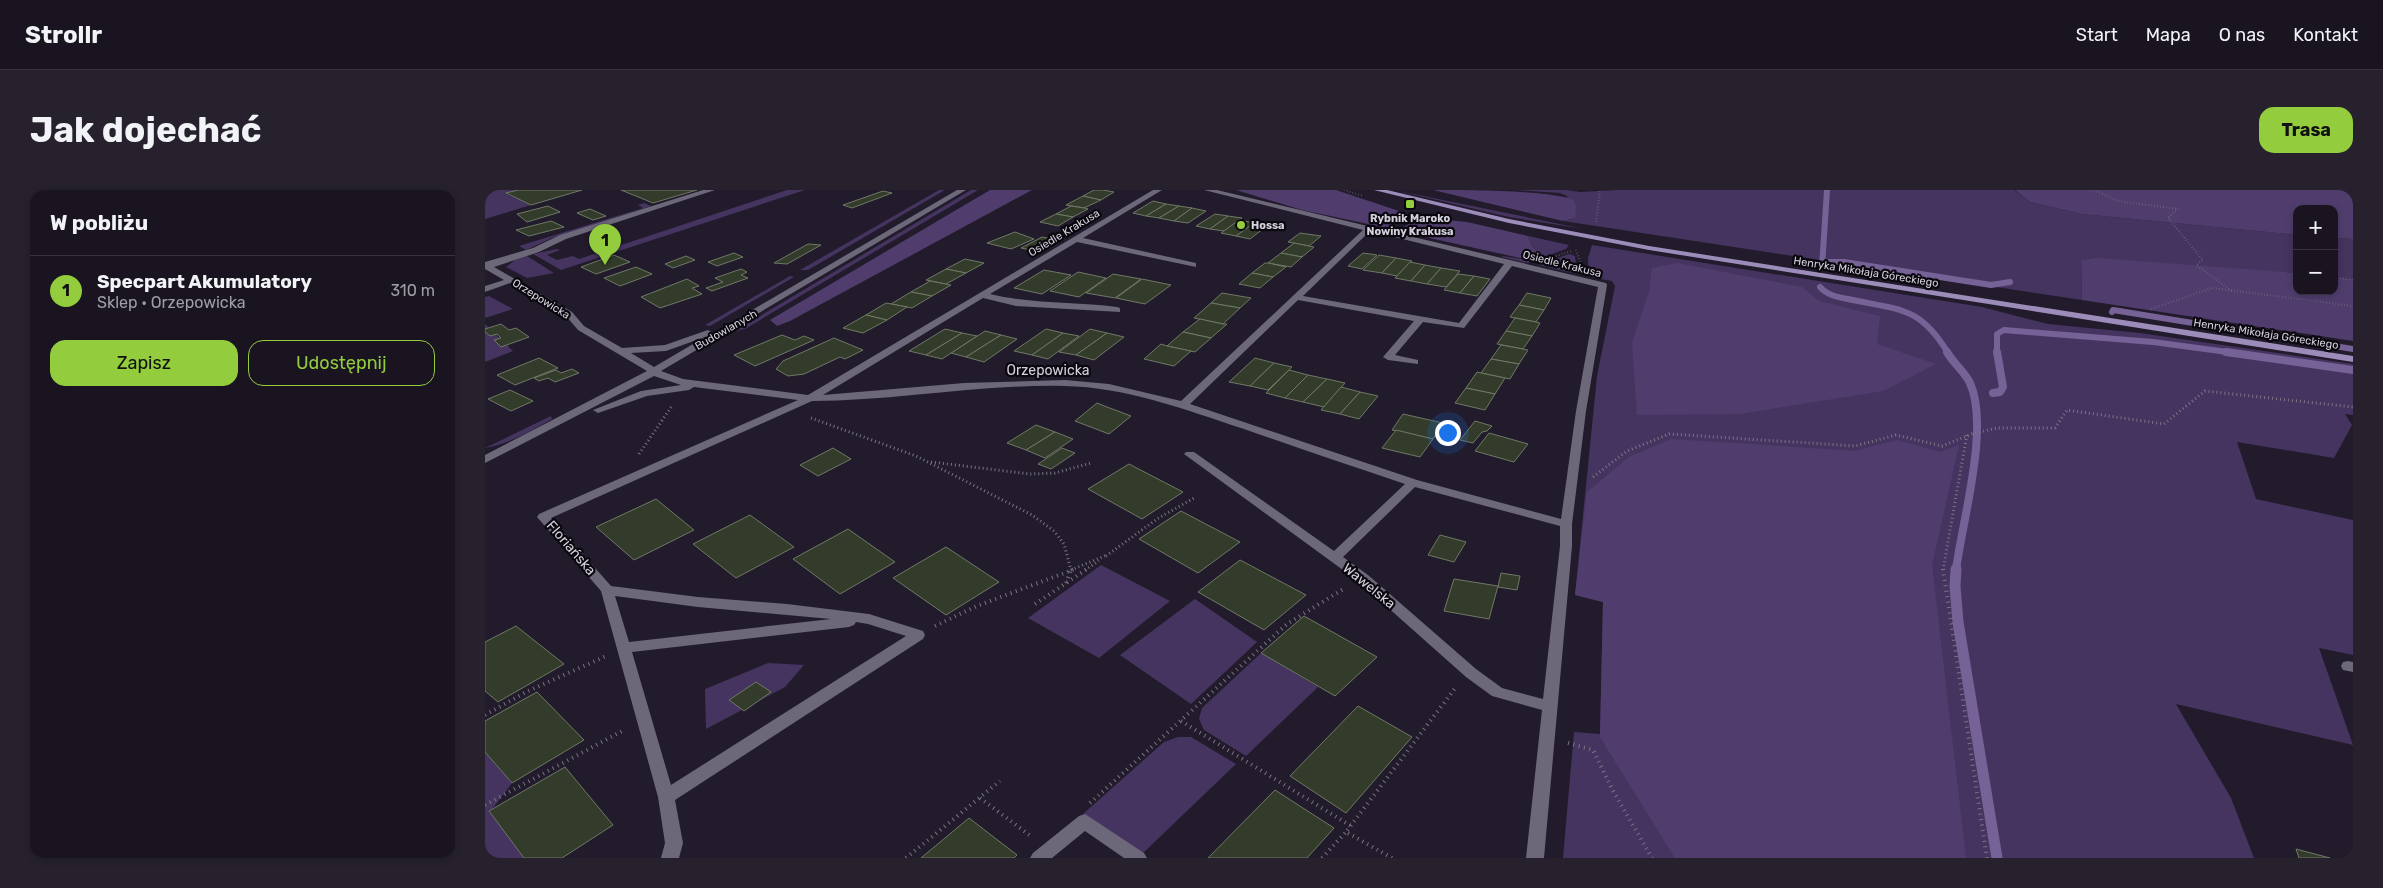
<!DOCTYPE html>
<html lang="pl">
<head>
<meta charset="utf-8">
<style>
	:root { --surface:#191420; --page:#26212d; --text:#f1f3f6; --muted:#9f9ea5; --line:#37333e; --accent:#93cc3d }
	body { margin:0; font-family:Rubik,sans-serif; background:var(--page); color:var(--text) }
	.controls { position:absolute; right:15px; top:15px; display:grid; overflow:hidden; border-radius:10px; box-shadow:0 2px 8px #0003 }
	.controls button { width:45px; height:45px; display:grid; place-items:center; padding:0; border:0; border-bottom:1px solid var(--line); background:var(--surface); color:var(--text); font:25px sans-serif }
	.you { position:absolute; left:962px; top:242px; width:18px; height:18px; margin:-12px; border:4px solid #fff; border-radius:50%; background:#1a73e8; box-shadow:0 0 0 8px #1a73e833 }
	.badge { display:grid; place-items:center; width:32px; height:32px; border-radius:50%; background:var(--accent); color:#111; font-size:16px; font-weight:700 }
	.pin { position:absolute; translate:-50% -41px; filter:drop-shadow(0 1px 2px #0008) }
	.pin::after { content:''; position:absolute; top:26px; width:18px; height:15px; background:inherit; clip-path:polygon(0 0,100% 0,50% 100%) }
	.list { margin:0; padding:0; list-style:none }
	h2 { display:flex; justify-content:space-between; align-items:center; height:65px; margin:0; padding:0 20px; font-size:21px }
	h2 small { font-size:16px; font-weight:400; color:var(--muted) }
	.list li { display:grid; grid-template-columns:32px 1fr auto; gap:15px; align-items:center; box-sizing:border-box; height:70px; padding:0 20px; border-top:1px solid var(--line) }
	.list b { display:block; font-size:19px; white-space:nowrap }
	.list p { margin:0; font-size:16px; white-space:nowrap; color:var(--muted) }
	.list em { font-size:16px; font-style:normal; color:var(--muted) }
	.actions { display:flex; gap:10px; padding:15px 20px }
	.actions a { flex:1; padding:11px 0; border:1px solid var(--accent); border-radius:15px; text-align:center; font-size:18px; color:var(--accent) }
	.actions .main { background:var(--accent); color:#111 }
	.map { position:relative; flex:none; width:1868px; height:668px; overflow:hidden; border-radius:15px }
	header { display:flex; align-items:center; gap:30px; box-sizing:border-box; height:70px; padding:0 25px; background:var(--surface); border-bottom:1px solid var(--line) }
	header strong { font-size:24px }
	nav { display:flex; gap:28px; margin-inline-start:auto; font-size:18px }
	.intro { display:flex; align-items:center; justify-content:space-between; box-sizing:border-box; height:120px; padding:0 30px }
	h1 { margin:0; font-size:35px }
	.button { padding:12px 22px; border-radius:15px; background:var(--accent); color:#111; font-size:18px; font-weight:700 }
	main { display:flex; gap:30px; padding:0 30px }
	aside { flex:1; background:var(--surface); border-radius:15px; box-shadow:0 2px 8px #0003 }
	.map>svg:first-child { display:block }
</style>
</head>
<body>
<header>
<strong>Strollr</strong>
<nav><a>Start</a><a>Mapa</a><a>O nas</a><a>Kontakt</a></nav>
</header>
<div class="intro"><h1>Jak dojechać</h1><a class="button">Trasa</a></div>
<main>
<aside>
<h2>W pobliżu<small></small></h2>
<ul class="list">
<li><span class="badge">1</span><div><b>Specpart Akumulatory</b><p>Sklep · Orzepowicka</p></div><em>310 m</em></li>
</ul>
<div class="actions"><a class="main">Zapisz</a><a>Udostępnij</a></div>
</aside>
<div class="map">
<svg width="1868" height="668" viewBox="0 0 1868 668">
	<rect width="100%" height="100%" fill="#211b2b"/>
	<!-- green -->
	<g fill="#463460">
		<path d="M0,0H33L21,4L46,15L0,29Z"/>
		<path d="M302,0H320L76,80L48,64L72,59L75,60L62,65L72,70L88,66L94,69Z"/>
		<path d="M454,0H460L323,80H315Z"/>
		<path d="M486,0H493L260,139L250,141Z"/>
		<path d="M909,0L1099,39L1024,27Z"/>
		<path d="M1030,0H1082L1095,2L1132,0H1529L1545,12L1597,24L1812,45V83L1596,71L1597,110L1078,31L1090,28L1082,6L1075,3Z"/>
		<path d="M159,13L166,16L67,48L41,60L34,56L158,18L153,15Z"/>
		<path d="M1043,46L1084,55L1081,59L1042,73L1017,67V66L1044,70L1056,65L1047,56Z"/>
		<path d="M1849,48L1868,49V89L1849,87Z"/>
		<path d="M1107,55L1497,117L1563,134L1655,143L1868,174V225L1860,224L1867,235L1849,268L1752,252L1771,309L1868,330V465L1834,458L1868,555L1691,514L1746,608L1769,668H1078L1089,542L1115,544L1118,412L1090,405L1112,186L1130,96L1127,91L1104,87L1103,68Z"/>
		<path d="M1084,64L1090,66L1092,84L1053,75Z"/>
		<path d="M42,66L69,83L42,88L21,77L30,70Z"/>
		<path d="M305,86L309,87L225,136L220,135Z"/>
		<path d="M4,106L28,119L0,128V107Z"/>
		<path d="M0,134L28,161L0,172Z"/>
		<path d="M66,226L67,229C46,241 24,254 0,258Z"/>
		<path d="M616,375L685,411L614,468L543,428Z"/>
		<path d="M710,409L772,452L706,514L635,465Z"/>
		<path d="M776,463L833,497L761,566L719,540L714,529L717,518Z"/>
		<path d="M283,473L319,475L300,497L221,539L220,499Z"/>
		<path d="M693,547H706L751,574L657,664L598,624L679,552Z"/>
		<path d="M0,562L27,593L5,622L39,668H0Z"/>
	</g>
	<!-- forest -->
	<g fill="#503d6e">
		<path d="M505,0H547L305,131L292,136L285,130Z"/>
		<path d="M751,0H851L923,24L902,38L817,20Z"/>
		<path d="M948,0C978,0 1067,0 1088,10L1091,16L1090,28L1078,31Z"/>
		<path d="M1530,0H1868V49L1849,48V19H1812V45L1597,24L1545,12Z"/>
		<path d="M934,27L982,32L1043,46L1047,56L1056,65L1044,70L913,41Z"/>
		<path d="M1611,68L1812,83V101H1849V87L1868,89V151L1597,110L1596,71Z"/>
		<path d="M1192,73L1317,97L1334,111L1395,126L1392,154L1451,174L1398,201L1254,224L1152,225L1147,152L1164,102L1167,78Z"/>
		<path d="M1186,249L1370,261L1412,250L1455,262L1474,255L1447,375L1481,668H1190L1115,547L1118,412L1090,405L1102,302L1144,267Z"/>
	</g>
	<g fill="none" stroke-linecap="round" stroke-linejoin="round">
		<!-- stream-far2 -->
		<g stroke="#766296" stroke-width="6">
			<path d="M1337,72H1359L1506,95L1525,92"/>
			<path d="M1337,77L1342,0"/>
			<path d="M1335,97C1342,105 1352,107 1363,109C1413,120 1434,115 1463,163"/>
			<path d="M1627,122L1628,120L1868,159"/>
			<path d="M1512,163V144L1519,140L1668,152L1750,163"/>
		</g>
		<!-- stream-far1 -->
		<g stroke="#766296" stroke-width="8">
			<path d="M1462,162C1468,173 1480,182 1485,193C1505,237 1477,332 1471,380"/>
			<path d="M1741,162L1868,180"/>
			<path d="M1508,203L1515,202L1518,197L1512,162"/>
		</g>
		<!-- stream -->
		<path stroke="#766296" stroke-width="11" d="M1471,379L1470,396L1473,432L1512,668"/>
	</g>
	<!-- building -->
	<g fill="#333b2b" stroke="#6f7966">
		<path d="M33,0H97L46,15L21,3Z"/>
		<path d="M136,0H212L168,13Z"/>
		<path d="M609,0H618L629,2L616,10L598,6Z"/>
		<path d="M398,1L407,3L367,18L358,15Z"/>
		<path d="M598,6L616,10L599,18L581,15Z"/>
		<path d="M668,11L681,14L661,26L648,23Z"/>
		<path d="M681,14L694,16L674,28L661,26Z"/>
		<path d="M63,16L75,22L42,32L32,24Z"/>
		<path d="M586,16L599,18L603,19L588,27L571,24Z"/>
		<path d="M694,16L707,18L689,31L674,28Z"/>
		<path d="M707,18L721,21L703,33L689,31Z"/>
		<path d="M105,19L121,26L108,30L92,23Z"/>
		<path d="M571,24L588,27L573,36L555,32Z"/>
		<path d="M730,24L743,26L725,39L711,36Z"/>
		<path d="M743,26L757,28L739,41L725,39Z"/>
		<path d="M754,30L769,33L751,46L736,43Z"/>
		<path d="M66,31L79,37L44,46L31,40Z"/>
		<path d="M769,33L783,35L765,49L751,46Z"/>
		<path d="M530,42L549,49L526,59L502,53Z"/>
		<path d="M815,43L836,46L824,56L803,52Z"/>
		<path d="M557,47L567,49L546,60L536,58Z"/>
		<path d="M809,53L829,57L817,67L796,63Z"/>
		<path d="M323,54L336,55L302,74L289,73Z"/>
		<path d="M249,63L258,67L232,76L223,72Z"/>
		<path d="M796,63L817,67L806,77L783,73Z"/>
		<path d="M878,63L892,65L877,79L863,76Z"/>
		<path d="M129,65L145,72L111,84L96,77Z"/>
		<path d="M894,65L911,68L897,83L878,80Z"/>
		<path d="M201,66L210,70L188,78L180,74Z"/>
		<path d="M911,68L927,71L912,86L897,83Z"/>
		<path d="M480,69L499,73L481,83L461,79Z"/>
		<path d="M925,72L940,75L926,91L910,88Z"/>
		<path d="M780,73H783L801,77L788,87L767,83Z"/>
		<path d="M940,75L956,78L942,94L926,91Z"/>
		<path d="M151,77L167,84L135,96L119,88Z"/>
		<path d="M956,78L975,81L961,97L942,94Z"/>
		<path d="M256,79L262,82L256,85L263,88L227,101L221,98L238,92L230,88Z"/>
		<path d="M461,79L481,83L461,94L441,90Z"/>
		<path d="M559,80L586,85L557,104L529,98Z"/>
		<path d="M593,82L621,88L594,107L565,101Z"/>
		<path d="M767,83L788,87L775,98L754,94Z"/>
		<path d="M628,84L656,89L630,108L601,103Z"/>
		<path d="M973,84L989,86L975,103L959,100Z"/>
		<path d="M989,86L1005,89L992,106L975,103Z"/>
		<path d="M202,89L214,96L207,98L217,104L175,118L156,107Z"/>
		<path d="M657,89L686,95L660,114L631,108Z"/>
		<path d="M445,91L466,95L447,106L426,102Z"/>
		<path d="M426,102L447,106L427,118L406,114Z"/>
		<path d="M737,103L766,108L755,118L726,113Z"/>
		<path d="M1042,103L1066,108L1059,120L1034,115Z"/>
		<path d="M401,113L422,117L402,130L381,125Z"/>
		<path d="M726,113L755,118L738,134L709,128Z"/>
		<path d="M1034,115L1059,120L1051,132L1025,127Z"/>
		<path d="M381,125L402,130L378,143L358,138Z"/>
		<path d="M1030,128L1051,132L1055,133L1047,146L1021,141Z"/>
		<path d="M715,129L738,134H742L726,148L698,142Z"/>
		<path d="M16,134L24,140L31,138L44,147L16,157L9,150L16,148L12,144L5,146L0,142V139Z"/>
		<path d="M460,139L477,143L441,165L424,161Z"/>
		<path d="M561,139L578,143L547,165L529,161Z"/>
		<path d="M605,139L622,143L591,165L574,162Z"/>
		<path d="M500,141L516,145L481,167L466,163Z"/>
		<path d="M1021,141L1047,146L1038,159L1012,154Z"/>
		<path d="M698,142L726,148L710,162L682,156Z"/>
		<path d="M477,143L492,146L457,169L441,165Z"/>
		<path d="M578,143L594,146L563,169L547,165Z"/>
		<path d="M622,143L639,147L609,170L591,165Z"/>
		<path d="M297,145L310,150L319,146L329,150L270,176L249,165Z"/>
		<path d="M516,145L532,149L499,172L481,167Z"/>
		<path d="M349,148L378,160L360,169L355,167L319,184L303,186L291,179L298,171Z"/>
		<path d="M676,154L682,156L706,161L689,176L659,169Z"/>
		<path d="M1016,155L1038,159L1043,160L1034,174L1006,169Z"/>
		<path d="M54,168L73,178L30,195L12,185Z"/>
		<path d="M770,168L789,173L765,196L744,192Z"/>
		<path d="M1006,169L1034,174L1025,189L996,183Z"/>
		<path d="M789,173L807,177L783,200L765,196Z"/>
		<path d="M87,179L94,183L70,192L63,188L54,191L49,188L71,180L76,183Z"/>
		<path d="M804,180L823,185L800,208L781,203Z"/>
		<path d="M992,182L996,183L1020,188L1010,204L981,198Z"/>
		<path d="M823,185L842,189L818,212L800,208Z"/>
		<path d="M842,189L860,193L839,217L818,212Z"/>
		<path d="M856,197L875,202L855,224L836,220Z"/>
		<path d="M981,198L1010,204L1000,220L970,213Z"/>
		<path d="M25,200L48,211L26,221L3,209Z"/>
		<path d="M875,202L893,206L874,229L855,224Z"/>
		<path d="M612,213L622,217L646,226L624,244L590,231Z"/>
		<path d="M918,224L958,233L948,249L907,240Z"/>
		<path d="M990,231L1007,236L1002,241L997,242L988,253L975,250Z"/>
		<path d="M551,235L570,242L541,260L522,253Z"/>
		<path d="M911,240L948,249L935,267L897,258Z"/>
		<path d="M570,242L588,249L560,268L541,260Z"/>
		<path d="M1004,243L1043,254L1029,272L990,261Z"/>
		<path d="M348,258L366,269L333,286L315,275Z"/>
		<path d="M577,258L590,263L566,279L553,274Z"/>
		<path d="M644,274L698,302L657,329L603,299Z"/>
		<path d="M171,309L209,340L149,370L111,337Z"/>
		<path d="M696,321L755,352L713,383L654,349Z"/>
		<path d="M265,325L309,357L251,388L208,354Z"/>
		<path d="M363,339L410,372L355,404L308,369Z"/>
		<path d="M955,345L981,352L969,372L943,365Z"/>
		<path d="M461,357L514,392L461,425L408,388Z"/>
		<path d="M755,370L821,405L779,440L713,402Z"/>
		<path d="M1016,383L1035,386L1032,400L1013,397Z"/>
		<path d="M969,389L1013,396L1004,429L959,421Z"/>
		<path d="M819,426L892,467L850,506L776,463Z"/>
		<path d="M31,436L79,474L13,512L0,501V452Z"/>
		<path d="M271,492L286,502L259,521L244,510Z"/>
		<path d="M52,502L99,550L27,593L0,562V531Z"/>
		<path d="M873,516L927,547L861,623L805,586Z"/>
		<path d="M80,577L128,635L77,668H39L4,621Z"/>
		<path d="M790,600L849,638L822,668H723Z"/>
		<path d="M484,628L532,665L529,668H436Z"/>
		<path d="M1811,659L1845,668H1814Z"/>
	</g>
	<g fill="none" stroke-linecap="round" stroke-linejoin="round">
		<!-- path-far2 -->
		<g stroke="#7a7583" stroke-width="2" stroke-dasharray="0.5 2.5" stroke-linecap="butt">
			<path d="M859,0L878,6"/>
			<path d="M1609,0L1633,11L1693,19L1683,28L1718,70L1711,75L1747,101"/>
			<path d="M1111,32L1115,0"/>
			<path d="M1091,60L1096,73"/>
			<path d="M1071,66L1087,61"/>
			<path d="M1849,87L1868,90"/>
			<path d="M1666,119L1727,98L1868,116"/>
		</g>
		<!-- path-far1 -->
		<g stroke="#7a7583" stroke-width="3" stroke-dasharray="1 3" stroke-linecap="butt">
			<path d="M326,228L431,266L547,325L569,341L579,354L586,380"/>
			<path d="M154,264L187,216"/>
			<path d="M446,272L545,284L570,283L606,273"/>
			<path d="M1108,287L1142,261L1184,244L1370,256L1411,245L1457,256L1487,244L1512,238H1570L1582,220L1679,234L1720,201L1868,217"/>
			<path d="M621,366L672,329L711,307"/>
			<path d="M586,380L622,365"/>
			<path d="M600,380L614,371"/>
			<path d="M1458,380L1482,244"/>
		</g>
		<!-- path -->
		<g stroke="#7a7583" stroke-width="4" stroke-dasharray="1 4.5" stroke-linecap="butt">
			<path d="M1458,379L1502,668"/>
			<path d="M581,393L586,379"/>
			<path d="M550,414L602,379"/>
			<path d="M450,436L492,416L590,379"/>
			<path d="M0,525L43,501L121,466"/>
			<path d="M696,531L866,636"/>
			<path d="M1083,553L1108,560L1127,599L1167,668"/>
			<path d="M495,608L547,647"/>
			<path d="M605,613L802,434L860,398"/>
			<path d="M0,615L139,540"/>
			<path d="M421,668L515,591"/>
			<path d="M837,668L861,642"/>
			<path d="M907,668L861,642L971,497"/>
		</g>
		<!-- minor -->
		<g fill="#6d677a" fill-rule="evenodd">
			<path d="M218,0H230L81,49L54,62L9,77L87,122L99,136L137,158L180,155L220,141L223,140L228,143L472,0H481L176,181L198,189L323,205L668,0H677L598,48L711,73V77L592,52L505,104C546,114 590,112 632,117L635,118V122L531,116L498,108L338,205L479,193L580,190L624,194L696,211L878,40L719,0H732L1121,93L1122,95L1101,221L1087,334V356L1059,668H1041L1057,520L1007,506L981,487L873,391L699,264L701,262H709L849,361L920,294C866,276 813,258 759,239C701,220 641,197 579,196C495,194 411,211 327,211L66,328L126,396L213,407L302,414L384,424L438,441L440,445L438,449L190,610L198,653L194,668H176L180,653L173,607L116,401L52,327L54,324L313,210L209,197L204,200L162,206L113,223L108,220L156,201L196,195L169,186L0,273V265L162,181L93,140L81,126L25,93L0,102V96L19,90L0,79V72L48,58L75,45ZM885,41L1019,74L974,133L818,106ZM1027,76L1113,97L1091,221L1076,329L932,290L705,214L813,110L929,131L898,167L903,170L933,174V170L910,165L938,132L979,138ZM220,147L169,177L146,163L181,161ZM930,297L1075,336V356L1058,509L1017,498L991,479L883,385L858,367ZM130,406L213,417L346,429L144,452ZM371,432L383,434L421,446L186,595L147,462L364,437L369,435Z"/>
			<path d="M1863,471L1868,472V482L1858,480L1856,476L1858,472Z"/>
			<path d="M600,624L659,663L662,668H639L600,641L567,668H545L548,663L594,626Z"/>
		</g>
		<!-- major -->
		<path fill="#9c8cba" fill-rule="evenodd" d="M889,0H902L1024,29L1164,56L1868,166V172L1164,60L1024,33Z"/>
	</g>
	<!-- markers -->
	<g fill="#93cc3d" stroke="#0a070e" stroke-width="2">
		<rect x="920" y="9" width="10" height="10" rx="2.5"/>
		<circle cx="756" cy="35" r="5"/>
	</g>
	<g text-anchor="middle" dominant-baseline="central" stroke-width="4.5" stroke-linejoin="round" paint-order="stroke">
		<!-- far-poi labels -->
		<g font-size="11" font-weight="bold" fill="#d4d1dc" stroke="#0a070e">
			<text x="925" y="28">Rybnik Maroko<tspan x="925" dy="13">Nowiny Krakusa</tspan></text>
			<text x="766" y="35" text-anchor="start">Hossa</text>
		</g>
		<!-- far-street labels -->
		<g font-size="11" fill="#d4d1dc" stroke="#0a070e">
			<text transform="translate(579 43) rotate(-31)">Osiedle Krakusa</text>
			<text transform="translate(1077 74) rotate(14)">Osiedle Krakusa</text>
			<text transform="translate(1381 82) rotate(9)">Henryka Mikołaja Góreckiego</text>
			<text transform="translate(56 109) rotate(32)">Orzepowicka</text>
			<text transform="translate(241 140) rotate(-30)">Budowlanych</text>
			<text transform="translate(1781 144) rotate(9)">Henryka Mikołaja Góreckiego</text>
		</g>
		<!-- street labels -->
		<g font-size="14" fill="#d4d1dc" stroke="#0a070e">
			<text x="563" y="180">Orzepowicka</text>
			<text transform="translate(86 358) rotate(49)">Floriańska</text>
			<text transform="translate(884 396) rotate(39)">Wawelska</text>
		</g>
	</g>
</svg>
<div class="controls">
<button>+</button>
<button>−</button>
</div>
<div class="you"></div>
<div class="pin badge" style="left:120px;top:75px">1</div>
</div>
</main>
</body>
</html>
